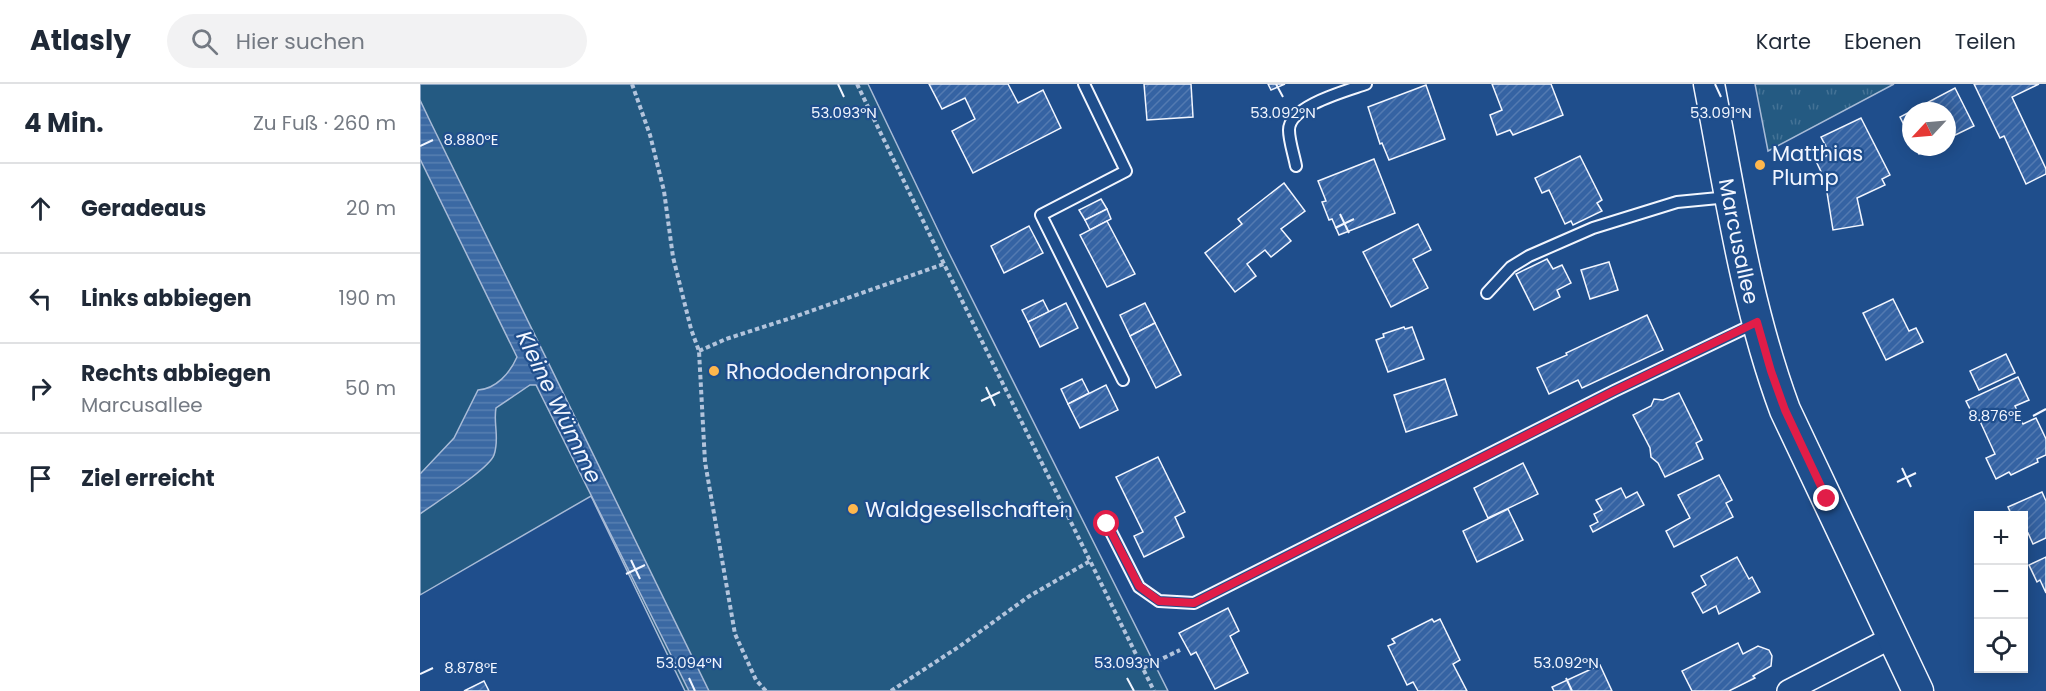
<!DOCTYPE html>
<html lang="de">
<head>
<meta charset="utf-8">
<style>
	:root { --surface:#fff; --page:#f2f2f3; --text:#1f2937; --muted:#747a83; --line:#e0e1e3 }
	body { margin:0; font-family:Poppins,sans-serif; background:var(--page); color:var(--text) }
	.controls { position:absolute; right:18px; bottom:18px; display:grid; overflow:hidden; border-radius:0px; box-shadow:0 3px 15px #0003 }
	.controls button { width:54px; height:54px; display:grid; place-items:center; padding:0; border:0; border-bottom:2px solid var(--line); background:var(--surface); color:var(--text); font:30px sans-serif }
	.compass { position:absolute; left:1482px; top:18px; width:54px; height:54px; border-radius:50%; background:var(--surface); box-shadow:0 3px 15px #0003; rotate:244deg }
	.stop { position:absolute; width:18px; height:18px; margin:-14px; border:4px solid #e11d48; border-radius:50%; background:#fff }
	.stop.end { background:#e11d48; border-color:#fff; box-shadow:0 2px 6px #0008 }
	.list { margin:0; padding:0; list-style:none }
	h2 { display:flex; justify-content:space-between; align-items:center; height:78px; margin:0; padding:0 24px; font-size:26px }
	h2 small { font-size:20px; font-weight:400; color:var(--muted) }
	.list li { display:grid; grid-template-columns:39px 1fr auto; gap:18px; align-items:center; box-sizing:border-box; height:90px; padding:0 24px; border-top:2px solid var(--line) }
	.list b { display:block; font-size:22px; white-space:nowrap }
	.list p { margin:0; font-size:20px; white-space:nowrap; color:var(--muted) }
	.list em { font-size:20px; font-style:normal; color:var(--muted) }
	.icon { flex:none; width:33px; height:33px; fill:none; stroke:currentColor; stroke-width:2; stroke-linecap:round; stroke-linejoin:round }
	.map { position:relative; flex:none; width:1626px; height:607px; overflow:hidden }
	header { display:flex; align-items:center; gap:36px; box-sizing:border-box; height:84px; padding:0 30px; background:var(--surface); border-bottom:2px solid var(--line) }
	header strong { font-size:28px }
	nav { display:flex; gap:33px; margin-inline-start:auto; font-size:21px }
	.search { width:420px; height:54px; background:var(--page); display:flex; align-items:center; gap:15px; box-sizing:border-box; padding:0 21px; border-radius:33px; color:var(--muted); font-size:22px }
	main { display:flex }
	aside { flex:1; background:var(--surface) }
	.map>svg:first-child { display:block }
</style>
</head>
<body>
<header>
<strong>Atlasly</strong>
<div class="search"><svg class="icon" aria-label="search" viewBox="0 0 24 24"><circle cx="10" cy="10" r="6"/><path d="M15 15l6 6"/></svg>Hier suchen</div>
<nav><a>Karte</a><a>Ebenen</a><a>Teilen</a></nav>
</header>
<main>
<aside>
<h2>4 Min.<small>Zu Fuß · 260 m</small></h2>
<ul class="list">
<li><svg class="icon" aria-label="ahead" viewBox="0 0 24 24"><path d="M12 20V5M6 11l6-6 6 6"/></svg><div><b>Geradeaus</b></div><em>20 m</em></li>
<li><svg class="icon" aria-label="left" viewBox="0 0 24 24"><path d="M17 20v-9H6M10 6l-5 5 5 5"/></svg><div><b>Links abbiegen</b></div><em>190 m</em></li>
<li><svg class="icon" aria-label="right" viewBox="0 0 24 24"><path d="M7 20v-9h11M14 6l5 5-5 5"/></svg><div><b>Rechts abbiegen</b><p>Marcusallee</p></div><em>50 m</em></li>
<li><svg class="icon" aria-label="arrive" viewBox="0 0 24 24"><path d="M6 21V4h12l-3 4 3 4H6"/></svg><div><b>Ziel erreicht</b></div></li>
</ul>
</aside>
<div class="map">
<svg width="1626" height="607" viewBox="0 0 1626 607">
	<defs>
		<pattern id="grass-tufts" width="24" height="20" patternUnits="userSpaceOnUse" patternTransform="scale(1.5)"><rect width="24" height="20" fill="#245a82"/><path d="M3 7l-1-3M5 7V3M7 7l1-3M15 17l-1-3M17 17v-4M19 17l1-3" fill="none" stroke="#447295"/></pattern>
		<pattern id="water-rules" width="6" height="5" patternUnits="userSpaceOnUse" patternTransform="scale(1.5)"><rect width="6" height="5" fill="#3b69a3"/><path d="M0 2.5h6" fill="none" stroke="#587fb1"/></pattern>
		<pattern id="building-hatch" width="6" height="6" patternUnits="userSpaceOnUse" patternTransform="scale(1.5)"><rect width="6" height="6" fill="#3563a3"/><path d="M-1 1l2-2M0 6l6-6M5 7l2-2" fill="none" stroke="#537ab1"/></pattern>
	</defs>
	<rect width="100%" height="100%" fill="#1f4e8c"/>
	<!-- grass -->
	<path fill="url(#grass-tufts)" stroke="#a8bbd7" stroke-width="1.5" d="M1335,0H1474L1348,67Z"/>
	<!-- park -->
	<path fill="#245a82" stroke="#a8bbd7" stroke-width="1.5" d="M0,0H448L526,163L748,607H265L171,412L0,511Z"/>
	<!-- water -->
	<path fill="url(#water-rules)" stroke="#a8bbd7" stroke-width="1.5" d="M0,16L11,39L289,607H269L116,301H110L76,324C73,340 80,354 74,371C69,385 15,419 0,430V390L34,354L58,306C76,305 90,289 97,273L0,75Z"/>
	<!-- building -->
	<g fill="url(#building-hatch)" stroke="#f2f6ff" stroke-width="1.5">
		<path d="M509,0H588L598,19L623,6L641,44L553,89L532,47L555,35L545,14L522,25Z"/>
		<path d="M724,0H771L773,33L727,36Z"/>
		<path d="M848,0H865L851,6Z"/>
		<path d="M1072,0H1131L1143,31L1093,51L1090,46L1077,51L1070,31L1082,26Z"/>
		<path d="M1554,0H1619L1592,13L1626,85V90L1606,100L1584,52L1580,54Z"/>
		<path d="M1006,1L1025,55L969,76L962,59L960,60L948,23Z"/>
		<path d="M1535,4L1554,42L1527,55V27H1491V55L1480,33Z"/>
		<path d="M1441,34L1470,91L1462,95L1465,101L1437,114L1443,141L1413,146L1405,96L1396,77L1410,70L1401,53Z"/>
		<path d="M1495,63H1512L1499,70Z"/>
		<path d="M1160,72L1182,116L1177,119L1182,127L1153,141L1151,137L1145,140L1129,106L1122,109L1115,94Z"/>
		<path d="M954,75L975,129L919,151L912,135L909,136L902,118L906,117L898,97Z"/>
		<path d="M864,99L885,127L861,145L871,157L851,173L845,166L827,180L836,192L815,208L785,169L822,140L818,135Z"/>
		<path d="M681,115L687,125L665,136L659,126Z"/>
		<path d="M687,125L691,135L670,146L665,136Z"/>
		<path d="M687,137L715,190L687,203L660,151Z"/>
		<path d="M998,140L1011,166L993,175L1008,204L971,223L943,168Z"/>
		<path d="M609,142L623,169L584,189L571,162Z"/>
		<path d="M1127,175L1133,185L1142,181L1151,199L1137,206L1140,213L1114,226L1096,190Z"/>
		<path d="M1189,178L1198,206L1170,215L1161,186Z"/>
		<path d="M1473,215L1489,247L1496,244L1503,258L1466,276L1443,229Z"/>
		<path d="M623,216L629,228L608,238L602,226Z"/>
		<path d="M646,219L658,244L620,263L608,238Z"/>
		<path d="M725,219L735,239L710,252L700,231Z"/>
		<path d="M1227,231L1243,266L1162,304L1158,296L1129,310L1117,284L1147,271L1146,269Z"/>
		<path d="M735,239L761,291L736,304L710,252Z"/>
		<path d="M984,243L985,245L992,243L1004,275L968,288L956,256L964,253L963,250Z"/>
		<path d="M1586,270L1595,289L1559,306L1550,287Z"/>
		<path d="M1598,293L1609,316L1595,322L1603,340L1616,334L1626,355V371L1617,375L1618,378L1591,391L1589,388L1576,395L1566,374L1575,370L1559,335L1556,337L1546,317Z"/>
		<path d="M662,295L669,309L648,320L641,305Z"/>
		<path d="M1025,295L1037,331L986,348L974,311Z"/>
		<path d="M686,301L698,326L660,344L648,320Z"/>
		<path d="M1259,309L1282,356L1276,359L1283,375L1245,393L1238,379L1231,373L1230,364L1213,331L1231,322L1234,315L1243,316Z"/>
		<path d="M738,373L765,428L755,433L764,453L724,473L714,452L723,448L696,393Z"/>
		<path d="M1103,379L1118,410L1068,434L1054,404Z"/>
		<path d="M1299,391L1312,416L1306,419L1313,433L1254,463L1246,447L1270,434L1258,411Z"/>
		<path d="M1201,404L1206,414L1217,408L1224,421L1173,448L1170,442L1178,438L1174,430L1182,426L1176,416Z"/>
		<path d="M1622,408L1626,417V454L1613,460L1608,449L1604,451V432H1592L1588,423Z"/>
		<path d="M1088,425L1103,456L1057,478L1043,447Z"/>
		<path d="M1317,473L1329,495L1332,493L1340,508L1299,530L1296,522L1283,529L1272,509L1286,501L1281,492Z"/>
		<path d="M1626,473V509L1620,496L1617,498L1609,481Z"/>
		<path d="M808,524L819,547L810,552L828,589L795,605L776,568L771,571L759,549Z"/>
		<path d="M1012,535L1014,538L1020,535L1040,576L1033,580L1047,607H998L993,598L987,601L968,562L975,559L972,555Z"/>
		<path d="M1318,559L1323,570L1338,562L1349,566L1352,572L1351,582L1333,592L1335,594L1309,607H1272L1262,587Z"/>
		<path d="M1180,581L1192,607H1134L1132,603Z"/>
		<path d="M64,597L69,607H44Z"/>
	</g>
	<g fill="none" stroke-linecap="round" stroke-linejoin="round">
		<!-- lane casing -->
		<g stroke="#f2f6ff" stroke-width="14">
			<g id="lane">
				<path d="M664,0L706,87L621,131L703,296"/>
				<path d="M876,82C874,71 869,57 869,46C869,22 926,7 946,0"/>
				<path d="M1067,209L1091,183L1109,172L1173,144L1257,118L1309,113"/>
				<path d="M687,440L719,503L739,517L774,519L1194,307L1334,240"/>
			</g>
		</g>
		<!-- street casing -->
		<g stroke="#f2f6ff" stroke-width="24">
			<path id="street" d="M1368,607L1473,553"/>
		</g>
		<!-- secondary casing -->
		<g stroke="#f2f6ff" stroke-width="33">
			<g id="secondary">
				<path id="s1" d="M1289,0C1310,109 1326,221 1365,326L1498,607"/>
			</g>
		</g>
		<!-- path -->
		<g stroke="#b3c4dc" stroke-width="4" stroke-dasharray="4.5 3" stroke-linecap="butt">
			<path d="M212,0L230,51L244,107L253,173L271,245L279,267L285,378L315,550L336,596L346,607"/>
			<path d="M437,0L524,180L734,607"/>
			<path d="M279,267L306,255L371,234L524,180"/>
			<path d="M723,584L760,566"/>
			<path d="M471,607L540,562L608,513L670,477"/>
		</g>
		<!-- lane -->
		<use href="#lane" stroke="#1f4e8c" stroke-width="10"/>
		<!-- street -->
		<use href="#street" stroke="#1f4e8c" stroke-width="21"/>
		<!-- secondary -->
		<use href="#secondary" stroke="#1f4e8c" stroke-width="30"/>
	</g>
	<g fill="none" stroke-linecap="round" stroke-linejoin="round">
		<!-- route -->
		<path stroke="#e11d48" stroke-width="8" d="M687,440L719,502L739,517L774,519L1194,307L1337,238L1351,287L1365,326L1407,415"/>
	</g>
	<!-- ticks -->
	<path fill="none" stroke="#f2f6ff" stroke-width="2" d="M418,0L424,13M856,0L863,13M1295,0L1301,13M0,62L13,56M920,130L929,149M915,144L934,135M566,303L575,322M561,317L580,308M1613,332L1626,325M1482,384L1491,403M1477,398L1496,389M211,476L220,495M206,490L225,481M0,590L13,584M269,594L275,607M707,594L714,607M1146,594L1152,607"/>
	<!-- markers -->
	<g fill="#ffb74d" stroke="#1f4e8c" stroke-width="2">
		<circle cx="1340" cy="81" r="6"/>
		<circle cx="294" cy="287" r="6"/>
		<circle cx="433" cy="425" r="6"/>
	</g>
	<g text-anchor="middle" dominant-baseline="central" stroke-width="4.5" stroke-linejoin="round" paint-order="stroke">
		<!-- poi labels -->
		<g font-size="21" fill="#f2f6ff" stroke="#1f4e8c" text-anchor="start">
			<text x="1352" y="69">Matthias<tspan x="1352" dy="24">Plump</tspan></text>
			<text x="306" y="287">Rhododendronpark</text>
			<text x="445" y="425">Waldgesellschaften</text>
		</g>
		<!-- street labels -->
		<g font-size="21" fill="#f2f6ff" stroke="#1f4e8c">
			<text stroke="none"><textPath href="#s1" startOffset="160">Marcusallee</textPath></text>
		</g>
		<!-- water labels -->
		<g font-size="22" font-style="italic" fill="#f2f6ff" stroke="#1f4e8c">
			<text transform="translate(139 323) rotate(64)">Kleine Wümme</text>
		</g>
	</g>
	<g font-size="15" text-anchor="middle" fill="#f2f6ff" stroke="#1f4e8c" stroke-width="4.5" stroke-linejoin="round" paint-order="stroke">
		<text x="1301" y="34">53.091°N</text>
		<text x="424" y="34">53.093°N</text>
		<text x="863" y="34">53.092°N</text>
		<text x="51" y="61">8.880°E</text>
		<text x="1575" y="337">8.876°E</text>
		<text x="269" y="584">53.094°N</text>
		<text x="707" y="584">53.093°N</text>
		<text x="1146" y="584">53.092°N</text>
		<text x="51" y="589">8.878°E</text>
	</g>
</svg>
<div class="controls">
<button>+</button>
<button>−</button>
<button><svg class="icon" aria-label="locate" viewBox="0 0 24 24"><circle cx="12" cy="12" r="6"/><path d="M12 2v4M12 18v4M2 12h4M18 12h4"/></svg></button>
</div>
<svg class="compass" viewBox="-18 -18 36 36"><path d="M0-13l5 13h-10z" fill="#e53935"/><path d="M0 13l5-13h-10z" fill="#747a83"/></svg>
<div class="stop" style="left:687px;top:440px"></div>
<div class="stop end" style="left:1407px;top:415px"></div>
</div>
</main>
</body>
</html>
